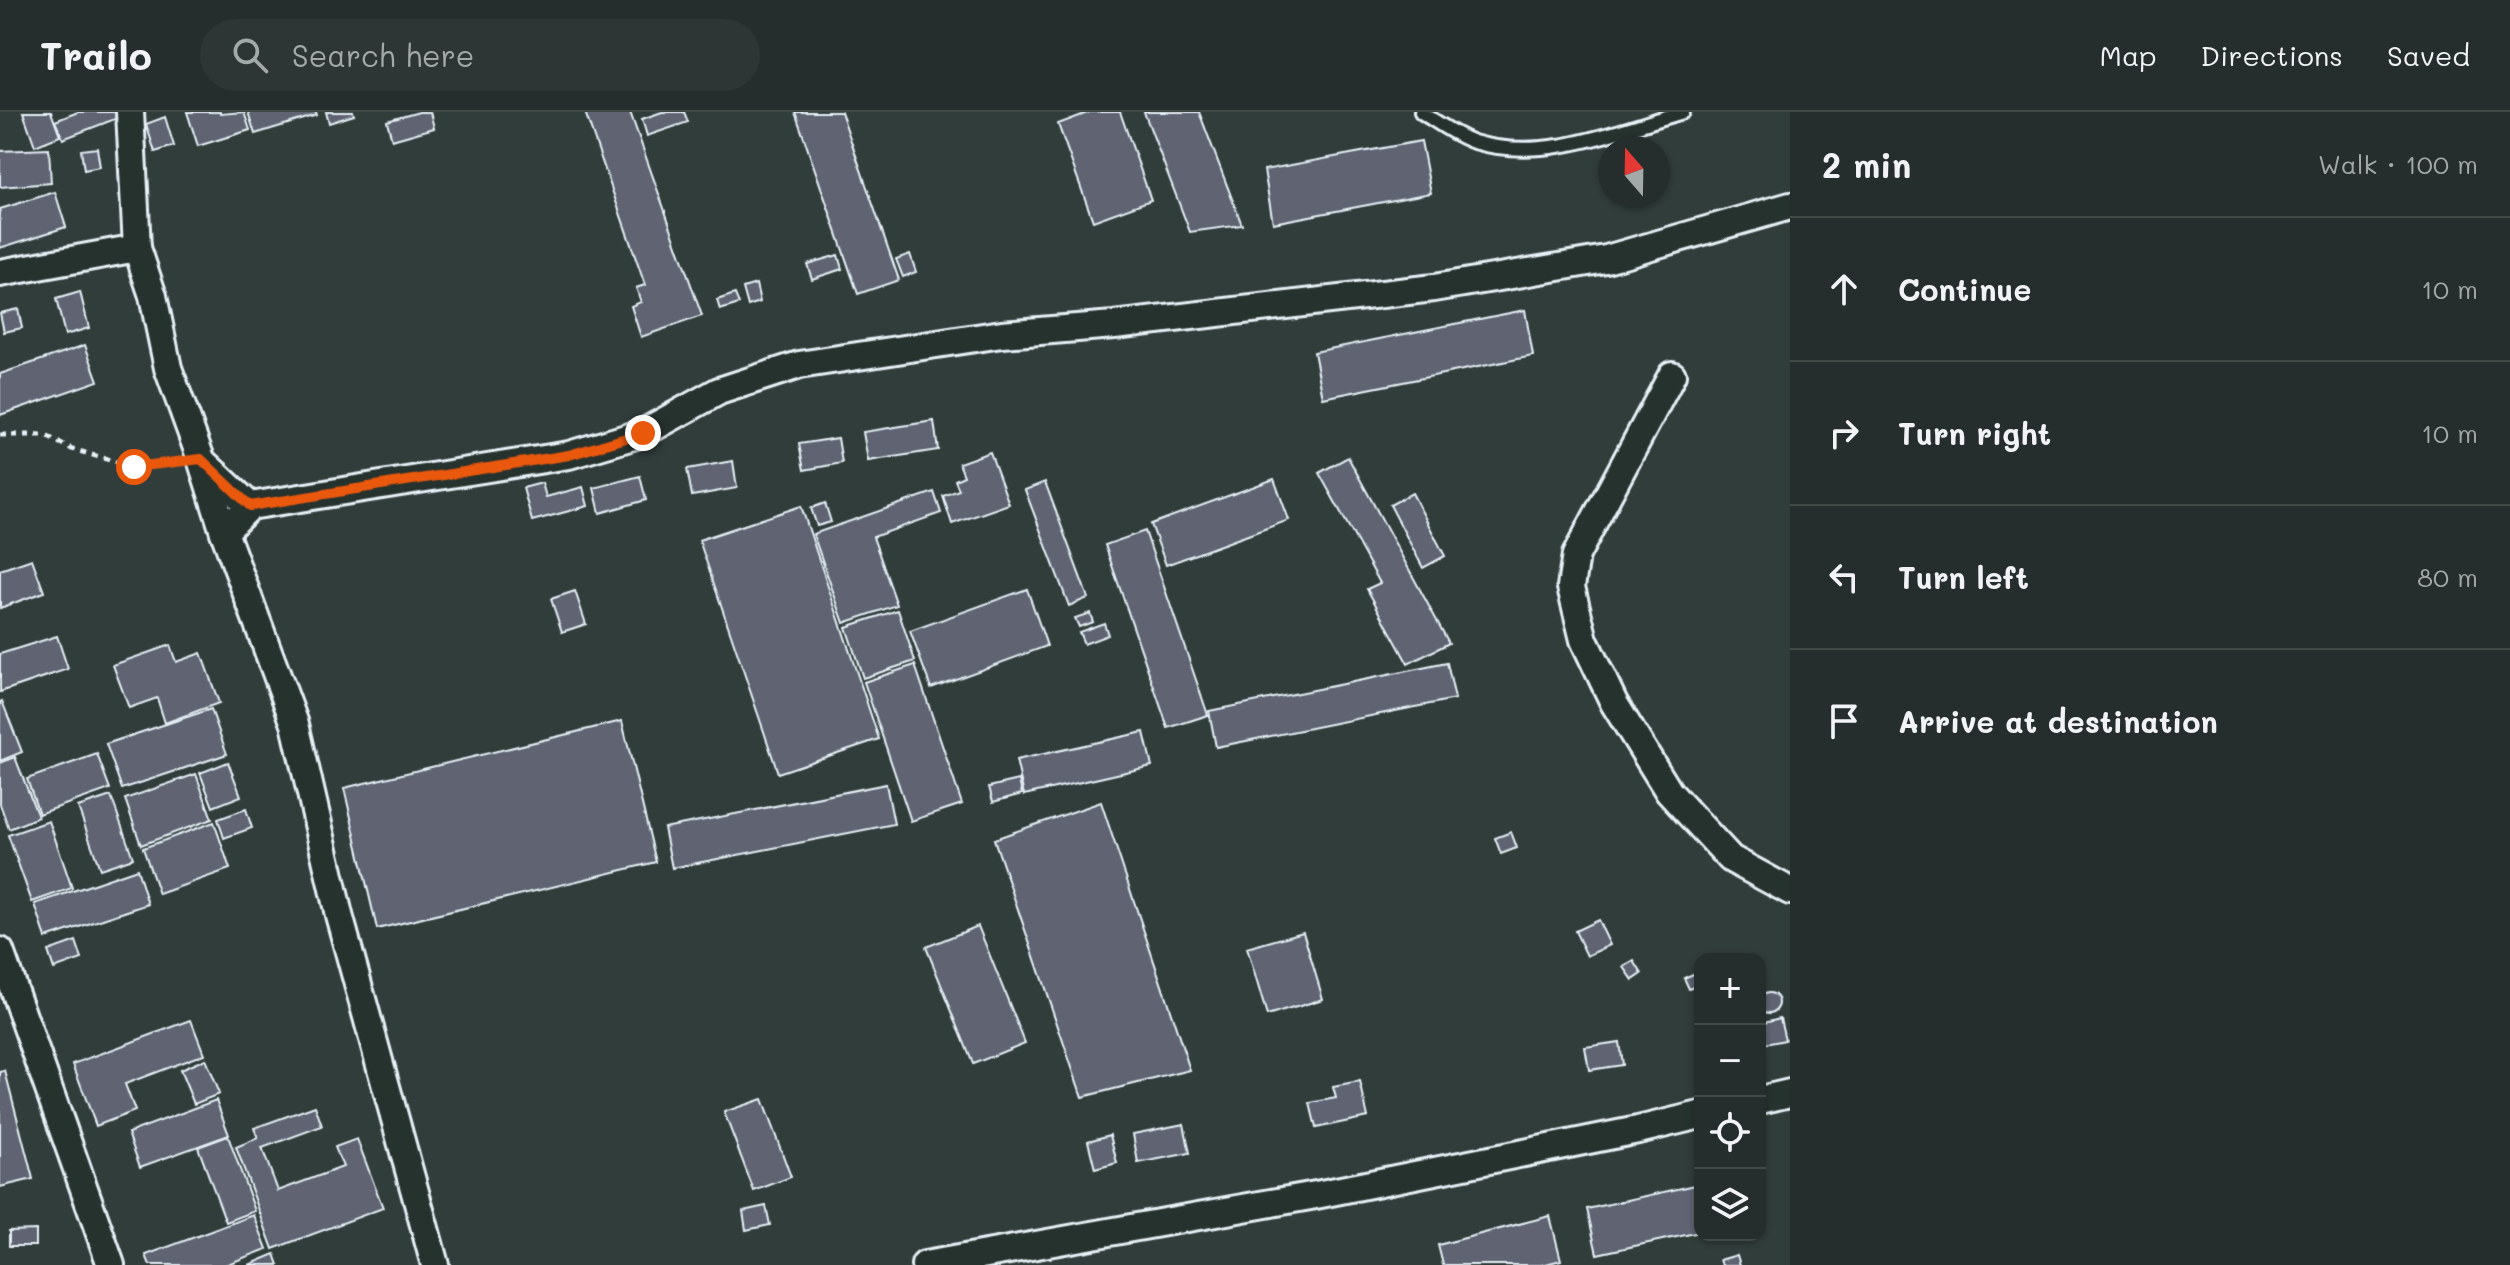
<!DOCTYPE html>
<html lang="en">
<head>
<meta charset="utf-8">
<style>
	:root { --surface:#252e2c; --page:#2d3634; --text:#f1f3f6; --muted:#a3a8a9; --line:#424a48 }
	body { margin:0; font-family:Mali,sans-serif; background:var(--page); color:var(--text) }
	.controls { position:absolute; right:24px; bottom:24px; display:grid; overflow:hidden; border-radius:16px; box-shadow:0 2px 6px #0004 }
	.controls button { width:72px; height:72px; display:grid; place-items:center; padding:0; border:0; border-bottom:2px solid var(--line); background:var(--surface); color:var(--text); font:40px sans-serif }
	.compass { position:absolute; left:1598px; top:24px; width:72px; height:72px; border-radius:50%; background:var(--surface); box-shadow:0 2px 6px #0004; rotate:340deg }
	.stop { position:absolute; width:24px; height:24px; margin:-18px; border:6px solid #ea580c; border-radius:50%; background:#fff }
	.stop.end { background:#ea580c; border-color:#fff; box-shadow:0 2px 8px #0008 }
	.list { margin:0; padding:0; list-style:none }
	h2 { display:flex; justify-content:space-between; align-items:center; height:104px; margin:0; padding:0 32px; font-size:34px }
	h2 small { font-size:26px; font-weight:400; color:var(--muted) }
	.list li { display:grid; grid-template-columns:52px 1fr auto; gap:24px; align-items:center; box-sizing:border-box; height:144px; padding:0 32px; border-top:2px solid var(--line) }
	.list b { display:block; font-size:30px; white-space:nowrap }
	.list em { font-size:26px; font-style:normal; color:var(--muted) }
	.icon { flex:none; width:44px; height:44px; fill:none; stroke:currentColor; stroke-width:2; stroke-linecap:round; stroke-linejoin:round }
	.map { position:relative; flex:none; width:1790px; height:1153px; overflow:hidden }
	header { display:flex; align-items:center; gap:48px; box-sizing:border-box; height:112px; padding:0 40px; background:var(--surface); border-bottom:2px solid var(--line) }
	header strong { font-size:38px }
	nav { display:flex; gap:44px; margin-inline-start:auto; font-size:28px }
	.search { width:560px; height:72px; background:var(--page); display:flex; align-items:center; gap:20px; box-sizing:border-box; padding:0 28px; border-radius:44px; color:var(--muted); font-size:30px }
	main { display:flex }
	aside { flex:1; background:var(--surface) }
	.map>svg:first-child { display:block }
</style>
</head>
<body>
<header>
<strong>Trailo</strong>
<div class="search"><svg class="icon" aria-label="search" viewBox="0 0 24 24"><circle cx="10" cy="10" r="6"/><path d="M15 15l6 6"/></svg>Search here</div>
<nav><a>Map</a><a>Directions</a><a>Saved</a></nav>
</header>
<main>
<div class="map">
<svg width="1790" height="1153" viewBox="0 0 1790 1153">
	<rect width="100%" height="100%" fill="#313d3b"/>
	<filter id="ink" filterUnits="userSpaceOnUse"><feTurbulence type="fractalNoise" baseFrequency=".0125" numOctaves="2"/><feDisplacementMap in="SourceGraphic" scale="16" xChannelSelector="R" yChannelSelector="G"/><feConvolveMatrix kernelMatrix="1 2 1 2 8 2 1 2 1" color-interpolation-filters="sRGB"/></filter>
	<g filter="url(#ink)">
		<!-- building -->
		<g fill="#5e6472" stroke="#e8f1f8" stroke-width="2">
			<path d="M23,0H51L60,24L35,34Z"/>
			<path d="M78,0H127L128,2L63,27L55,9Z"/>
			<path d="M187,0H220V2L244,0L250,18L198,34Z"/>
			<path d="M248,0H316L317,3L255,22Z"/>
			<path d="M326,0H353L354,3L329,11Z"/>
			<path d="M419,0H430L434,16L392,28L387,9Z"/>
			<path d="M585,0H630L702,204L641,225L631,194L641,190L636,176L645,173Z"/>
			<path d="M662,0H684L688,10L647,24L642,7Z"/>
			<path d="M795,0H841L899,168L858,182Z"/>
			<path d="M1090,0H1120L1151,88L1093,109L1058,12Z"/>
			<path d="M1144,0H1199L1242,113L1190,120Z"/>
			<path d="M165,5L174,34L155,40L146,12Z"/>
			<path d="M1421,29L1431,81L1273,111L1264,58Z"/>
			<path d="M97,36L100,55L84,58L81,38Z"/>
			<path d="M49,37L51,71L0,75V39Z"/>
			<path d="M55,80L66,115L0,136V97Z"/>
			<path d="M910,142L916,160L903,165L896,147Z"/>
			<path d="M838,143L842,157L812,167L807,152Z"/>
			<path d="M756,172L760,190L748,194L743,176Z"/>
			<path d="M80,180L89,216L65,223L56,187Z"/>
			<path d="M735,182L739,192L720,198L717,188Z"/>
			<path d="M18,197L22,216L4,220L0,201Z"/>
			<path d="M1525,198L1533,244L1323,286L1314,240Z"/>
			<path d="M85,233L98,269L0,303V262Z"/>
			<path d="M934,309L938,338L868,349L863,320Z"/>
			<path d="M838,326L842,351L804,358L799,332Z"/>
			<path d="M990,340L1009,392L952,412L943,384L959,378L955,368L964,364L959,351Z"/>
			<path d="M1348,345L1449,531L1408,552L1367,477L1380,471L1319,361Z"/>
			<path d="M733,349L737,376L692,384L687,357Z"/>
			<path d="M640,364L646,388L600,401L594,376Z"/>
			<path d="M1274,367L1289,408L1166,453L1151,412Z"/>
			<path d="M1045,370L1088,486L1069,494L1025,378Z"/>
			<path d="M542,371L546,385L583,375L588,394L532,409L523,376Z"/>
			<path d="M934,380L941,401L873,425L897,493L844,511L813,422Z"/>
			<path d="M1412,381L1445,444L1423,456L1390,393Z"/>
			<path d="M825,391L831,410L817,414L811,396Z"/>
			<path d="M801,394L879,627L778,661L699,428Z"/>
			<path d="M1145,419L1208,603L1168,616L1105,433Z"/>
			<path d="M32,447L44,480L0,496V458Z"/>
			<path d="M1027,477L1047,534L931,576L910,519Z"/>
			<path d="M575,479L586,512L562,520L551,487Z"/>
			<path d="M898,498L915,549L863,566L846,515Z"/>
			<path d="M1090,501L1093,510L1079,515L1075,506Z"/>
			<path d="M1104,511L1108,523L1084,532L1079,520Z"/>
			<path d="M57,524L68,557L0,580V542Z"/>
			<path d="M170,533L176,550L201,541L219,591L165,611L157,586L129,596L113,553Z"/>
			<path d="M1447,551L1455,587L1216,635L1209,599Z"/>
			<path d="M915,553L962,692L911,709L864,570Z"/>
			<path d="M2,589L22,640L0,649V590Z"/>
			<path d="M211,597L227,642L122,677L106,632Z"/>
			<path d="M622,609L656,750L377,817L344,676Z"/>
			<path d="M1144,620L1152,654L1024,683L1016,648Z"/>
			<path d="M97,642L110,677L39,702L27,667Z"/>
			<path d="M15,645L38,705L9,717L0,692V651Z"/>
			<path d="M228,650L241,684L213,695L200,661Z"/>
			<path d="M196,662L212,707L141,733L125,687Z"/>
			<path d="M1019,668L1022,682L993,690L989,675Z"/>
			<path d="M886,672L894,712L672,756L664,716Z"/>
			<path d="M111,684L133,746L100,757L78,695Z"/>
			<path d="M1101,690L1190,958L1082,985L994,727Z"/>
			<path d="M246,697L252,716L224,726L218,707Z"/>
			<path d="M49,709L72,776L32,790L8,723Z"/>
			<path d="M214,710L230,757L159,782L143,736Z"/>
			<path d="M1511,720L1517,736L1501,742L1495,726Z"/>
			<path d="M137,757L148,792L46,826L35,792Z"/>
			<path d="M1598,808L1610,833L1587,844L1575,819Z"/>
			<path d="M978,814L1025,931L973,952L926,835Z"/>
			<path d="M1303,820L1323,887L1267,904L1247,836Z"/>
			<path d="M76,829L82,847L54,857L48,839Z"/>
			<path d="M1634,849L1642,862L1633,868L1624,855Z"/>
			<path d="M1700,859V872L1689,877L1684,866Z"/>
			<circle cx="1769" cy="891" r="10"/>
			<path d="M1780,906L1785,928L1760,933V911Z"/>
			<path d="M191,908L204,942L125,972L135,999L96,1014L73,952Z"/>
			<path d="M1619,930L1622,953L1589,958L1585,935Z"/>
			<path d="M205,947L219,982L194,992L180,958Z"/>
			<path d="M5,959L33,1067L0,1075V960Z"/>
			<path d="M1360,970L1368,1005L1316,1016L1310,991L1336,986L1333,975Z"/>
			<path d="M762,987L791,1065L754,1079L724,1000Z"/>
			<path d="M216,988L229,1023L140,1055L128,1021Z"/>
			<path d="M315,994L322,1014L262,1036L278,1079L343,1055L335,1035L357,1027L383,1096L273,1137L236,1035L258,1026L254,1016Z"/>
			<path d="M1184,1012L1190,1041L1138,1051L1133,1022Z"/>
			<path d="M1110,1023L1117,1051L1095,1057L1088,1029Z"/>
			<path d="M228,1024L255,1099L226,1110L198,1035Z"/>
			<path d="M1700,1072V1120L1597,1142L1587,1097Z"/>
			<path d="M766,1094L770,1113L746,1118L743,1099Z"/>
			<path d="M254,1103L267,1137L225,1153H150L146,1143Z"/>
			<path d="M1550,1104L1561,1148L1542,1153H1443L1438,1133Z"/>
			<path d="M36,1118V1134H9V1119Z"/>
			<path d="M275,1142L279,1153H249Z"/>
			<path d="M1737,1143L1740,1153H1722L1720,1148Z"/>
		</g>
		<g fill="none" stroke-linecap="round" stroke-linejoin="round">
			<!-- service casing -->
			<g stroke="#e8f1f8" stroke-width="18">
				<path id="service" d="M1421,0C1437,10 1456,24 1474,30C1544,51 1616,19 1683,0"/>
			</g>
			<!-- minor casing -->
			<g stroke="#e8f1f8" stroke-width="32">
				<g id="minor">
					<path d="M130,0L137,136L153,184L168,256L201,347L224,420L295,612L339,803L435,1153"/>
					<path d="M0,161L137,136"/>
					<path d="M1672,263L1576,443L1571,475L1584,528L1614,591L1669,680L1731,747L1790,779"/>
					<path d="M203,350L250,394"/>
					<path d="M224,420L250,394L569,343L643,321L719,279L799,253L1002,222L1114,213L1434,176L1606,147L1790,94"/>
					<path d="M0,839L111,1153"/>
					<path d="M1760,988L1790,981"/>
					<path d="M925,1153L1316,1083L1638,1018L1700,1003"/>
				</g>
			</g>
			<!-- path -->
			<path stroke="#e8f1f8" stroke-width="5" stroke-dasharray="6 6" stroke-linecap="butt" d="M0,323H44L72,337L134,355L173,351"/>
			<!-- service -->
			<use href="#service" stroke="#26332d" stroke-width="12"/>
			<!-- minor -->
			<use href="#minor" stroke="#26332d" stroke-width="26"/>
		</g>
	</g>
	<g fill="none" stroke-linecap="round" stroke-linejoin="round" filter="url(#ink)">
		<!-- route -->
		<path stroke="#ea580c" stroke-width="10" d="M134,355L201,347L250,394L569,343L643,321"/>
	</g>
</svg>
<div class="controls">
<button>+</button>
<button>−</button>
<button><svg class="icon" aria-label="locate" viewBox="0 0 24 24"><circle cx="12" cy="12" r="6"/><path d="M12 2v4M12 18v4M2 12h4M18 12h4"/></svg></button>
<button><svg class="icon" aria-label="layers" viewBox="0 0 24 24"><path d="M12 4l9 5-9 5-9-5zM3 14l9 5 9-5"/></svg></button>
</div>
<svg class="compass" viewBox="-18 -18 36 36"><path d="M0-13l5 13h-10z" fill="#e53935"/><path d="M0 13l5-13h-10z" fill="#a3a8a9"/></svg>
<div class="stop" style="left:134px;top:355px"></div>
<div class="stop end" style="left:643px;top:321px"></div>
</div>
<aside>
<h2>2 min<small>Walk · 100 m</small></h2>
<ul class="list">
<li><svg class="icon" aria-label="ahead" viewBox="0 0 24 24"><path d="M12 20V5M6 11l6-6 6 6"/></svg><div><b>Continue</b></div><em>10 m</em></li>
<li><svg class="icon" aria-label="right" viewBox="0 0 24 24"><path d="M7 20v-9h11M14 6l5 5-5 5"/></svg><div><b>Turn right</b></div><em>10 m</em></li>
<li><svg class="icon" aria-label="left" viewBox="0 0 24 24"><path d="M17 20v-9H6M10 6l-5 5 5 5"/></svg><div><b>Turn left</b></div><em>80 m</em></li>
<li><svg class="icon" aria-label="arrive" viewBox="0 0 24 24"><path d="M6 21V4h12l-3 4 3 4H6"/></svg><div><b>Arrive at destination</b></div></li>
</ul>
</aside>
</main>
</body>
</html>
